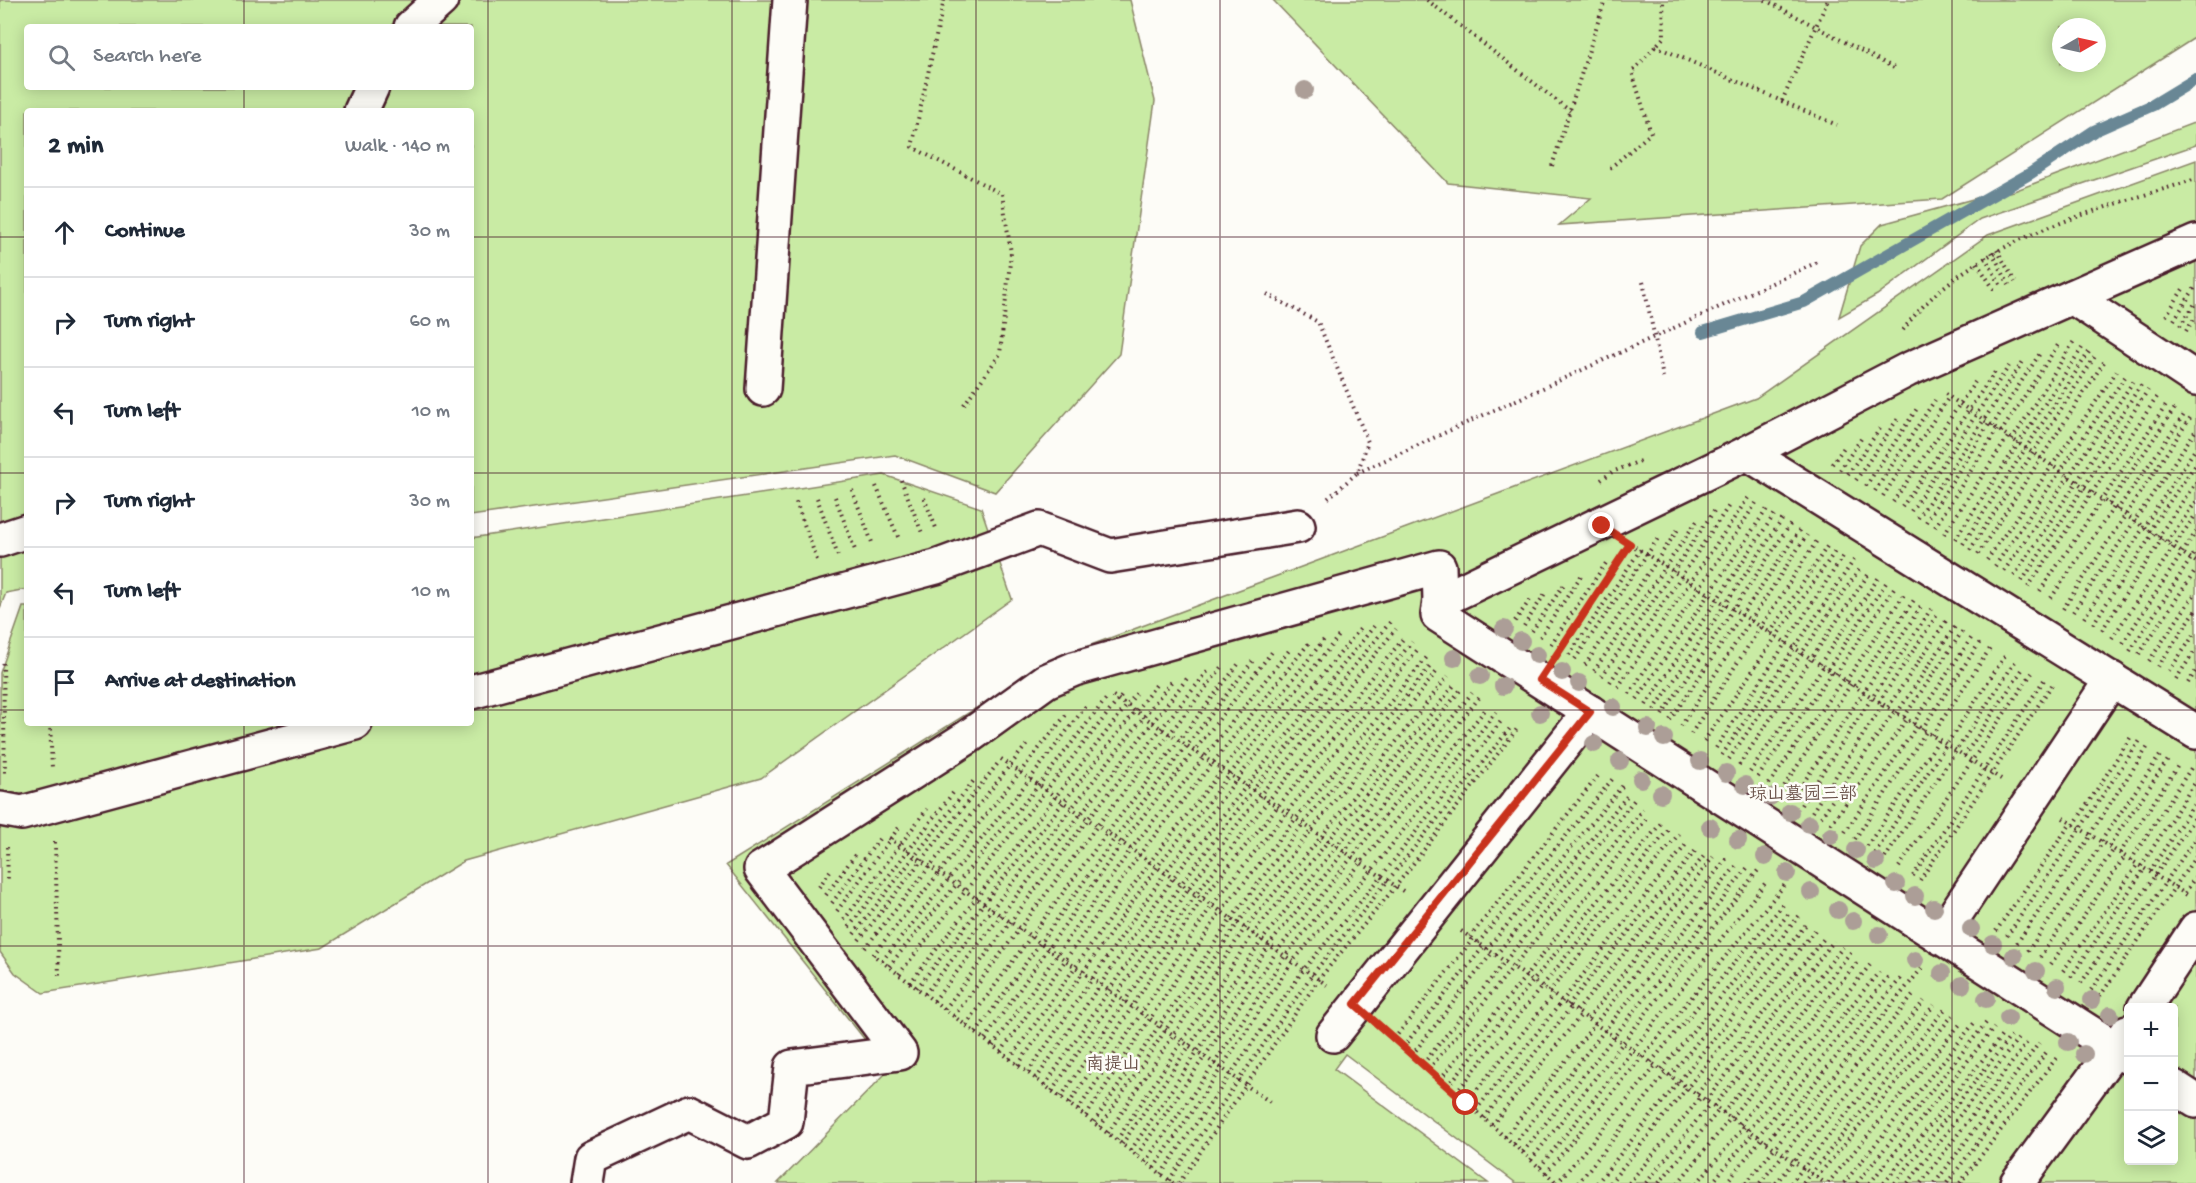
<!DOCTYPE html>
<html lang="en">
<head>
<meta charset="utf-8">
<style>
	:root { --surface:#fff; --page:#f2f2f3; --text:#1f2937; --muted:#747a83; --line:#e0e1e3 }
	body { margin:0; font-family:"Gochi Hand","LXGW WenKai TC",sans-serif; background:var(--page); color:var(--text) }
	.controls { position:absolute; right:18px; bottom:18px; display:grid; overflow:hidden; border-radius:6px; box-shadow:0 3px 15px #0003 }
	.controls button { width:54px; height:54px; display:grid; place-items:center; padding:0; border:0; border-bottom:2px solid var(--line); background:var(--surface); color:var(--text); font:30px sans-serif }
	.compass { position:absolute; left:2052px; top:18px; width:54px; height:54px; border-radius:50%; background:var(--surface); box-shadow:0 3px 15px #0003; rotate:81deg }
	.stop { position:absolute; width:18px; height:18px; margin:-14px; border:4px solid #c8321e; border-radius:50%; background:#fff }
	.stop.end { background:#c8321e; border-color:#fff; box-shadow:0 2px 6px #0008 }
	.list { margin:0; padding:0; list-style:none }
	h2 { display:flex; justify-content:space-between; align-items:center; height:78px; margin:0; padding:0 24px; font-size:26px }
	h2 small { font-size:20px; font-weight:400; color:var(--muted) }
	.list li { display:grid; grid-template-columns:39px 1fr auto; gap:18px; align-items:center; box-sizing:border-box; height:90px; padding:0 24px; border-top:2px solid var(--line) }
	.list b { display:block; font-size:22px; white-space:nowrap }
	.list em { font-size:20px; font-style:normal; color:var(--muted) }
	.icon { flex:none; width:33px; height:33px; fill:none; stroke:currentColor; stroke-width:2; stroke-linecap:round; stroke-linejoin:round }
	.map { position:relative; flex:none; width:2196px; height:1183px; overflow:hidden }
	.search { position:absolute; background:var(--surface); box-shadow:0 3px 15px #0003; left:24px; top:24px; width:450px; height:66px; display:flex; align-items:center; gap:15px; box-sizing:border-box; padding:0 21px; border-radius:6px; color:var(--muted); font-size:22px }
	.panel { position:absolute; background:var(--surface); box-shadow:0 3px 15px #0003; left:24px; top:108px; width:450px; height:618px; border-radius:6px }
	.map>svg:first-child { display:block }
</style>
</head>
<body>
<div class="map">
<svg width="2196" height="1183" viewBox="0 0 2196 1183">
	<rect width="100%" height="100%" fill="#fdfcf7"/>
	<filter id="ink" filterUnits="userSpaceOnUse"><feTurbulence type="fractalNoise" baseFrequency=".0167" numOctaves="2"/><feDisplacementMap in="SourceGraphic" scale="12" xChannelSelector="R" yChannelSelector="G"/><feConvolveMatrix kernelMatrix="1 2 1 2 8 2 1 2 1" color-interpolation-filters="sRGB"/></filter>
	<g filter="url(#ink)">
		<!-- green -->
		<g fill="#c9eba4" stroke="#8a8568" stroke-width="1.5" fill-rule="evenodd">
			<path d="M0,0H1130L1155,101L1119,354L995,492L895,455L471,516V111H27V589L6,593L0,608ZM27,27H471V87H27Z"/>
			<path d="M1273,0H2196V37L1942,199L1559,225L1591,198L1448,183ZM2061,27H2097V63H2061Z"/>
			<path d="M2196,122V145L1980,219L1877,295L1839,317L1860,246L1882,224L1980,197L2014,191Z"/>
			<path d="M2196,160V1183H1516L1345,1054L1334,1069L1488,1183H778L889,1070L726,865L1056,658L1756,398L1988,235ZM2128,1008H2174V1160H2128Z"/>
			<path d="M884,475L981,508L1012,599L761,778L464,861L322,948L43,993L15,973L0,952V673L23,607H27V723H471V538Z"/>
		</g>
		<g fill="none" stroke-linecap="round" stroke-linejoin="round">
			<!-- stream -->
			<path stroke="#698795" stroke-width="12" d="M1703,332L1804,302L2031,173L2094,131L2153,105L2196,79"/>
			<!-- minor casing -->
			<g stroke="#4a1f2b" stroke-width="38">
				<g id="minor">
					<path d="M411,27L441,0"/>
					<path d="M361,111L372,87"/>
					<path d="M2072,297L2196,379"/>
					<path d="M763,389L790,0"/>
					<path d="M1747,453L2196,732"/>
					<path d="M0,540L27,531"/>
					<path d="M471,692L936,567L1039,529L1110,556L1298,526"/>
					<path d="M0,809L22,813L355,723"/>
					<path d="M1940,937L2112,679"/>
					<path d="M2144,1008L2196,929"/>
					<path d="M1333,1035L1590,712"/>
					<path d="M2128,1057L1438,615L1440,601L1747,453L1907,370L2196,242"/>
					<path d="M2174,1087L2196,1101"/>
					<path d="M587,1183L591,1158L689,1112L748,1142L786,1122L792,1067L900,1053L761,869L968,737L1046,681L1074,669L1439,567L1440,601"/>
					<path d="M2017,1183L2127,1032"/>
				</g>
			</g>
			<!-- path -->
			<g stroke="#4a1f2b" stroke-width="4" stroke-dasharray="1.5 4.5" stroke-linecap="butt">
				<path d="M944,0L912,147L1002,194L1011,253L1000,354L963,406"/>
				<path d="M1427,0L1570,111"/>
				<path d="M1765,0L1896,69"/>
				<path d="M1655,46L1837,125"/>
				<path d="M1782,101L1828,0"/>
				<path d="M1552,166L1605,0"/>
				<path d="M1610,168L1651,133L1632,72L1664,37L1663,0"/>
				<path d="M1997,250L2015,282"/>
				<path d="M1992,252L2009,285"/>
				<path d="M1985,257L2002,288"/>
				<path d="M1977,263L1995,291"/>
				<path d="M1643,282L1663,377"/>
				<path d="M1267,294L1318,322L1368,442L1357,473L1325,501"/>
				<path d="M2166,316L2183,289"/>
				<path d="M2174,320L2196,286"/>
				<path d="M2180,326L2196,302"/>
				<path d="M1903,330C1970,239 2093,212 2196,179"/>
				<path d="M2186,331L2196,316"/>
				<path d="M1945,394L2196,562"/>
				<path d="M1992,426L2041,352"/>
				<path d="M2001,432L2058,345"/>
				<path d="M2012,440L2074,341"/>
				<path d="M1832,464L1845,446"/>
				<path d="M1840,470L1863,436"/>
				<path d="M1357,473L1820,261"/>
				<path d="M1848,474L1882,426"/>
				<path d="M901,480L922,533"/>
				<path d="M1601,480L1612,472L1640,461"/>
				<path d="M1856,480L1899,417"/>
				<path d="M876,486L899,539"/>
				<path d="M1866,486L1918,407"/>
				<path d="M852,490L873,545"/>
				<path d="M1875,491L1935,400"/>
				<path d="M1883,496L1949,397"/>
				<path d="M835,497L855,550"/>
				<path d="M817,498L838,556"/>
				<path d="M924,498L936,528"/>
				<path d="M796,502L817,560"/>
				<path d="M1893,502L1975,382"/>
				<path d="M2109,504L2175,408"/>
				<path d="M1902,507L1995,372"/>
				<path d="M2117,510L2186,412"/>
				<path d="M1911,511L2009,366"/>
				<path d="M1918,518L2024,360"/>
				<path d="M1926,522L1989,424"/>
				<path d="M1935,527L1997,430"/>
				<path d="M2149,531L2196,464"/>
				<path d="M1944,534L2008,437"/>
				<path d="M2158,537L2196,482"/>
				<path d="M1955,539L2082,348"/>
				<path d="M2167,542L2196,502"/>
				<path d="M1963,544L2089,352"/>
				<path d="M1635,547L2001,779"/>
				<path d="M1970,550L2096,355"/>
				<path d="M1978,554L2104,362"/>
				<path d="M1987,560L2117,371"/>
				<path d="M1995,566L2125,377"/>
				<path d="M2004,571L2133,382"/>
				<path d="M2014,576L2141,385"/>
				<path d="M2022,581L2148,390"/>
				<path d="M2028,587L2157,397"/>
				<path d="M2040,591L2167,404"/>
				<path d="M2051,598L2114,507"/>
				<path d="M2063,609L2192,415"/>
				<path d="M2073,612L2196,430"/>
				<path d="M2084,618L2196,448"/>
				<path d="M1515,621L1530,600"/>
				<path d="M2093,624L2153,533"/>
				<path d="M1524,626L1546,592"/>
				<path d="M2102,630L2162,539"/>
				<path d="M1532,631L1565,583"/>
				<path d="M1770,633L1828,545"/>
				<path d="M1540,637L1581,576"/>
				<path d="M2112,638L2196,514"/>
				<path d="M2123,643L2196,532"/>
				<path d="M1551,644L1606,563"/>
				<path d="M1560,649L1623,556"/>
				<path d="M2130,651L2196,551"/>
				<path d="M2139,654L2196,570"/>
				<path d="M1569,655L1641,549"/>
				<path d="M1575,659L1659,537"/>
				<path d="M2149,661L2196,592"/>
				<path d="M3,663L5,774"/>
				<path d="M1820,664L1879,577"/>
				<path d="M1585,665L1679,528"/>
				<path d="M2158,667L2196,610"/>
				<path d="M1828,669L1886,583"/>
				<path d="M1594,671L1698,519"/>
				<path d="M2169,671L2196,632"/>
				<path d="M1836,674L1894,588"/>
				<path d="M1602,676L1714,511"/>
				<path d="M2176,679L2196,649"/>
				<path d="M1846,681L1905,593"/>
				<path d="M1610,682L1730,504"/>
				<path d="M2188,683L2196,671"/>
				<path d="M1855,686L1914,600"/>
				<path d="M1618,687L1748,498"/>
				<path d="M1629,694L1756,503"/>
				<path d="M1113,696L1403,891"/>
				<path d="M1637,699L1767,509"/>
				<path d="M1879,702L1937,615"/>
				<path d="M1646,705L1776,512"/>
				<path d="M1888,707L1946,621"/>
				<path d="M1654,710L1784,517"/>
				<path d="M1897,713L1956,625"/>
				<path d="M1662,715L1792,522"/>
				<path d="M1904,717L1964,629"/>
				<path d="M1670,720L1801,528"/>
				<path d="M50,723L52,768"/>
				<path d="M1913,724L1972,637"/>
				<path d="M1681,726L1807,535"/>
				<path d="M1922,729L1980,642"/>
				<path d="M1691,734L1818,539"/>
				<path d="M1932,735L1991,647"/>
				<path d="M1704,741L1836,550"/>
				<path d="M1716,748L1844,555"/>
				<path d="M1722,755L1854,560"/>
				<path d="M1964,756L2024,667"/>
				<path d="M1001,759L1327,985"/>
				<path d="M1729,759L1861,567"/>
				<path d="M1739,765L1870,572"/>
				<path d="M1750,772L1823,667"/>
				<path d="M1758,777L1832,672"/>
				<path d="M1769,784L1843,679"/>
				<path d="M1781,791L1851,684"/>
				<path d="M1793,798L1922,605"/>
				<path d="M1801,805L1931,609"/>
				<path d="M1812,812L1883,705"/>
				<path d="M1821,817L1894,712"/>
				<path d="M2063,818L2187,895"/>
				<path d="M1831,824L1907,719"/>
				<path d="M2074,825L2132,735"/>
				<path d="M1845,832L1917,726"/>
				<path d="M2090,834L2149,745"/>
				<path d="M889,838L1273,1104"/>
				<path d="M1855,839L1926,732"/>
				<path d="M2101,841L2161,754"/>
				<path d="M55,842L59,976"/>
				<path d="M1867,846L1939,740"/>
				<path d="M2109,846L2170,757"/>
				<path d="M7,847L8,883"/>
				<path d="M1875,853L2005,656"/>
				<path d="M2120,853L2179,764"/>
				<path d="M1885,858L2015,662"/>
				<path d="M2131,860L2191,768"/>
				<path d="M2141,866L2196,781"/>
				<path d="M1899,867L2032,673"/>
				<path d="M2150,871L2196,801"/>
				<path d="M1913,876L2044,680"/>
				<path d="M1920,880L2052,685"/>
				<path d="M819,887L830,871"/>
				<path d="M2185,893L2196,876"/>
				<path d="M826,895L855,855"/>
				<path d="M832,903L879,839"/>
				<path d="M837,911L900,826"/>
				<path d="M844,920L927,809"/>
				<path d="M849,927L953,793"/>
				<path d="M1461,931L1825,1183"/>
				<path d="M1996,931L2071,823"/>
				<path d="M854,934L975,779"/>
				<path d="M2007,936L2141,739"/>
				<path d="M1470,937L1598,776"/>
				<path d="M859,940L999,762"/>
				<path d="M1478,943L1615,776"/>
				<path d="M2017,943L2091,835"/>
				<path d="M865,948L1028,743"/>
				<path d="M1487,949L1624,784"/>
				<path d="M2028,951L2103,842"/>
				<path d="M873,955L1066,715"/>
				<path d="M1496,955L1627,796"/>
				<path d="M876,957L1173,1183"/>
				<path d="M2040,957L2114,849"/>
				<path d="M882,961L1030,779L1086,706"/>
				<path d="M2051,964L2125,856"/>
				<path d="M889,966L1039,785L1106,699"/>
				<path d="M2063,971L2138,864"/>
				<path d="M899,974L1124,693"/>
				<path d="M2071,977L2145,868"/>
				<path d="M910,983L1139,690"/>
				<path d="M2081,983L2196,816"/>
				<path d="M917,988L1156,685"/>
				<path d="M2091,990L2196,838"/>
				<path d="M1549,992L1679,834"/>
				<path d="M925,994L1172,681"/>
				<path d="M2100,996L2196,856"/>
				<path d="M934,1001L1189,676"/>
				<path d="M1568,1005L1696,850"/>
				<path d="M945,1009L1088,819L1208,671"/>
				<path d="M1577,1011L1704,856"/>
				<path d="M954,1016L1097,826L1222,667"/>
				<path d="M1588,1019L1713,857"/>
				<path d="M966,1025L1107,833L1240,662"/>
				<path d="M1383,1029L1557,1183"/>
				<path d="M976,1033L1115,838L1255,658"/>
				<path d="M985,1039L1122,843L1272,652"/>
				<path d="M1394,1039L1473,939"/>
				<path d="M993,1046L1131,849L1291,648"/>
				<path d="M1403,1047L1484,946"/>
				<path d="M1001,1052L1139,855L1309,643"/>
				<path d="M1412,1055L1492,953"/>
				<path d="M1010,1059L1150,862L1326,637"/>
				<path d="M1651,1062L1783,905"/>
				<path d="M1423,1064L1635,799"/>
				<path d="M1018,1065L1157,867L1341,633"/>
				<path d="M1429,1069L1643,809"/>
				<path d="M1662,1069L1790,912"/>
				<path d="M1028,1072L1165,873L1237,779L1360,629"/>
				<path d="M1670,1076L1799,916"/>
				<path d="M1036,1079L1173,878L1375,625"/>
				<path d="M1440,1079L1526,976L1647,818"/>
				<path d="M1045,1085L1181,884L1253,790L1391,621"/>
				<path d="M1448,1086L1661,823"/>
				<path d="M1052,1091L1188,889L1260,795L1396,629"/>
				<path d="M1456,1093L1668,830"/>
				<path d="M1697,1094L1826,936"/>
				<path d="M1061,1097L1196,894L1268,801L1404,638"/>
				<path d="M1706,1100L1834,941"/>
				<path d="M1466,1103L1553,995"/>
				<path d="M1069,1104L1202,899L1412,642"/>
				<path d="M1714,1106L1843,947"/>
				<path d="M1078,1110L1212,905L1418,649"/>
				<path d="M1476,1110L1688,842"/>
				<path d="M1723,1113L1851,952"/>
				<path d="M1086,1116L1221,911L1427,657"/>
				<path d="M1484,1118L1571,1007"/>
				<path d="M1094,1122L1231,919L1303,824L1432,664"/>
				<path d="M1740,1124L1870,965"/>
				<path d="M1492,1125L1582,1014"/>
				<path d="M1100,1127L1238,923L1438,670"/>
				<path d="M1749,1130L1879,972"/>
				<path d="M1108,1133L1245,928L1322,836L1448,676"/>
				<path d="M1758,1136L1888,977"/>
				<path d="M1505,1137L1727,858"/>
				<path d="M1117,1140L1253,934L1456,683"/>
				<path d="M1766,1142L1901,978"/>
				<path d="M1122,1144L1262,940L1462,688"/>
				<path d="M1514,1144L1736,866"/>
				<path d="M1131,1150L1269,945L1472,693"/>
				<path d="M1523,1152L1748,867"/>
				<path d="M1137,1155L1277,951L1479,698"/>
				<path d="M1531,1160L1759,869"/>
				<path d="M1145,1162L1214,1064L1285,956L1485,710"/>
				<path d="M1540,1167L1767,881"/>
				<path d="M1154,1168L1293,961L1372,870L1496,712"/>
				<path d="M1546,1173L1787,882"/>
				<path d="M1161,1174L1304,969L1381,877L1502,720"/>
				<path d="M1817,1177L1953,1015"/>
				<path d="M1169,1180L1312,975L1511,727"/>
				<path d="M1179,1183L1319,979L1396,886L1517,729"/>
				<path d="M1557,1183L1656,1066"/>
				<path d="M1578,1183L1666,1073"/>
				<path d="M1597,1183L1808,922"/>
				<path d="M1610,1183L1816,929"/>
				<path d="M1629,1183L1701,1097"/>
				<path d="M1646,1183L1710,1104"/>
				<path d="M1659,1183L1719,1110"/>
				<path d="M1678,1183L1859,960"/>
				<path d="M1697,1183L1744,1127"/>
				<path d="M1712,1183L1753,1133"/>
				<path d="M1726,1183L1761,1139"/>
				<path d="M1746,1183L1922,968"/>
				<path d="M1760,1183L1915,993"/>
				<path d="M1776,1183L1924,1001"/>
				<path d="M1791,1183L1934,1005"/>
				<path d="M1803,1183L1946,1008"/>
				<path d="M1828,1183L1961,1023"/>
				<path d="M1844,1183L1975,1022"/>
				<path d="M1857,1183L1986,1023"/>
				<path d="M1870,1183L1994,1028"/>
				<path d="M1884,1183L2004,1033"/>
				<path d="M1895,1183L2011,1036"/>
				<path d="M1908,1183L2018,1039"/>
				<path d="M1921,1183L2029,1040"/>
				<path d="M1935,1183L2039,1043"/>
				<path d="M1947,1183L2048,1050"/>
				<path d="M1960,1183L2058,1056"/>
			</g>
			<!-- minor -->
			<use href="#minor" stroke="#fdfcf7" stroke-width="33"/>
		</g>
		<!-- trees -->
		<g fill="#ac9e97">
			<circle cx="1305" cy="90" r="9"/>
			<circle cx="1504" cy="629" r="9"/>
			<circle cx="1521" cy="641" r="9"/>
			<circle cx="1537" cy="655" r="9"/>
			<circle cx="1454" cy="658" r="9"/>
			<circle cx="1562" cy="672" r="9"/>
			<circle cx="1480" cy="676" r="9"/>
			<circle cx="1579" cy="683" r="9"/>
			<circle cx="1503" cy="686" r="9"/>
			<circle cx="1613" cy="707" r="9"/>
			<circle cx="1540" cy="713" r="9"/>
			<circle cx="1648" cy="728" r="9"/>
			<circle cx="1664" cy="738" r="9"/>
			<circle cx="1594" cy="744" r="9"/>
			<circle cx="1620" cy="761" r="9"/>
			<circle cx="1700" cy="761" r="9"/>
			<circle cx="1726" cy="773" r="9"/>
			<circle cx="1641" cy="779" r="9"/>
			<circle cx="1745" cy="785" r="9"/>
			<circle cx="1661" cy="794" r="9"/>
			<circle cx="1770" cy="797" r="9"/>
			<circle cx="1790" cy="812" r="9"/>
			<circle cx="1809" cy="824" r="9"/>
			<circle cx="1710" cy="827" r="9"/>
			<circle cx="1831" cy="836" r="9"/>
			<circle cx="1738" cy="840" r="9"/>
			<circle cx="1856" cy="850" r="9"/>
			<circle cx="1765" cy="857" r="9"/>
			<circle cx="1876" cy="861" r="9"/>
			<circle cx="1787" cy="873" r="9"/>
			<circle cx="1896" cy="884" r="9"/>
			<circle cx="1811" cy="892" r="9"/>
			<circle cx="1915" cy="896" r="9"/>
			<circle cx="1934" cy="908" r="9"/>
			<circle cx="1838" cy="910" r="9"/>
			<circle cx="1853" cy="921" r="9"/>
			<circle cx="1971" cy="929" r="9"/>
			<circle cx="1879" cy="935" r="9"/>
			<circle cx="1993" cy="944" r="9"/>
			<circle cx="2014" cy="956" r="9"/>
			<circle cx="1915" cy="960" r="9"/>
			<circle cx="2036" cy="971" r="9"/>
			<circle cx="1942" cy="973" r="9"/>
			<circle cx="1962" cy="985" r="9"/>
			<circle cx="2057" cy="987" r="9"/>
			<circle cx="1986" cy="999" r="9"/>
			<circle cx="2092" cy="1000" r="9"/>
			<circle cx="2110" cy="1015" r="9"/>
			<circle cx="2008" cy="1018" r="9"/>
			<circle cx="2068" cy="1042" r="9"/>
			<circle cx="2084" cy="1054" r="9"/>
		</g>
	</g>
	<g fill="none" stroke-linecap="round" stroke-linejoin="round" filter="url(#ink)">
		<!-- route -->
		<path stroke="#c8321e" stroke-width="8" d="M1466,1103L1355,1004L1590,712L1540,680L1630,544L1602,526"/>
	</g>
	<!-- grid -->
	<path fill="none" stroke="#4a1f2b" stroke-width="1.5" stroke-opacity="0.55" d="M244,0V27M488,0V1183M732,0V1183M976,0V1183M1220,0V1183M1464,0V1183M1708,0V1183M1952,0V1183M244,87V111M0,237H27M471,237H2196M0,473H27M471,473H2196M0,710H27M471,710H2196M244,723V1183M0,946H2196"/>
	<g text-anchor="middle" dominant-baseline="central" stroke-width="5" stroke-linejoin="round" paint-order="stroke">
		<!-- park labels -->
		<g font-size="18" fill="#6a5249" stroke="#fdfcf7">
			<text x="1803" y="795">琼山墓园三部</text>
			<text x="1113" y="1065">南提山</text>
		</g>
	</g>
</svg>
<div class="controls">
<button>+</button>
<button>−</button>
<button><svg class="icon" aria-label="layers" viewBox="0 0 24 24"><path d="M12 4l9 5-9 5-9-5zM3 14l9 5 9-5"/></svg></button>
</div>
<svg class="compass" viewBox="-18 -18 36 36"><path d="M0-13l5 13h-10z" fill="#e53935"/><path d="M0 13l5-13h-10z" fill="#747a83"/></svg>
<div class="stop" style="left:1466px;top:1103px"></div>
<div class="stop end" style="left:1602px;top:526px"></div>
<div class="search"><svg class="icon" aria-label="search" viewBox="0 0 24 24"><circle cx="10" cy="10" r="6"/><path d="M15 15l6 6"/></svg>Search here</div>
<section class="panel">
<h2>2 min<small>Walk · 140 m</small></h2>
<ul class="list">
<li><svg class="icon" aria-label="ahead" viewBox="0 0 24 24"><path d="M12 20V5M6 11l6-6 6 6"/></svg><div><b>Continue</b></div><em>30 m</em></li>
<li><svg class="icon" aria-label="right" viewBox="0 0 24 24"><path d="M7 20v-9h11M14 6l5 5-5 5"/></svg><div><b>Turn right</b></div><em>60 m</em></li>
<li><svg class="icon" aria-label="left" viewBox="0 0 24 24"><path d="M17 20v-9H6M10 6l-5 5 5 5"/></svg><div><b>Turn left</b></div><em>10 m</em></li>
<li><svg class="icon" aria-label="right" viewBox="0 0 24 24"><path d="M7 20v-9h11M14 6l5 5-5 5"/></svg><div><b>Turn right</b></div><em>30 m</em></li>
<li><svg class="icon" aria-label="left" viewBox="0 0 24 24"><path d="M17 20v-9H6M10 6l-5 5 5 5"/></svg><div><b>Turn left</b></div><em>10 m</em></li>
<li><svg class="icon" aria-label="arrive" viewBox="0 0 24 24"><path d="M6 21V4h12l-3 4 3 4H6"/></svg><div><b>Arrive at destination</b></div></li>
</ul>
</section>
</div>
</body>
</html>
